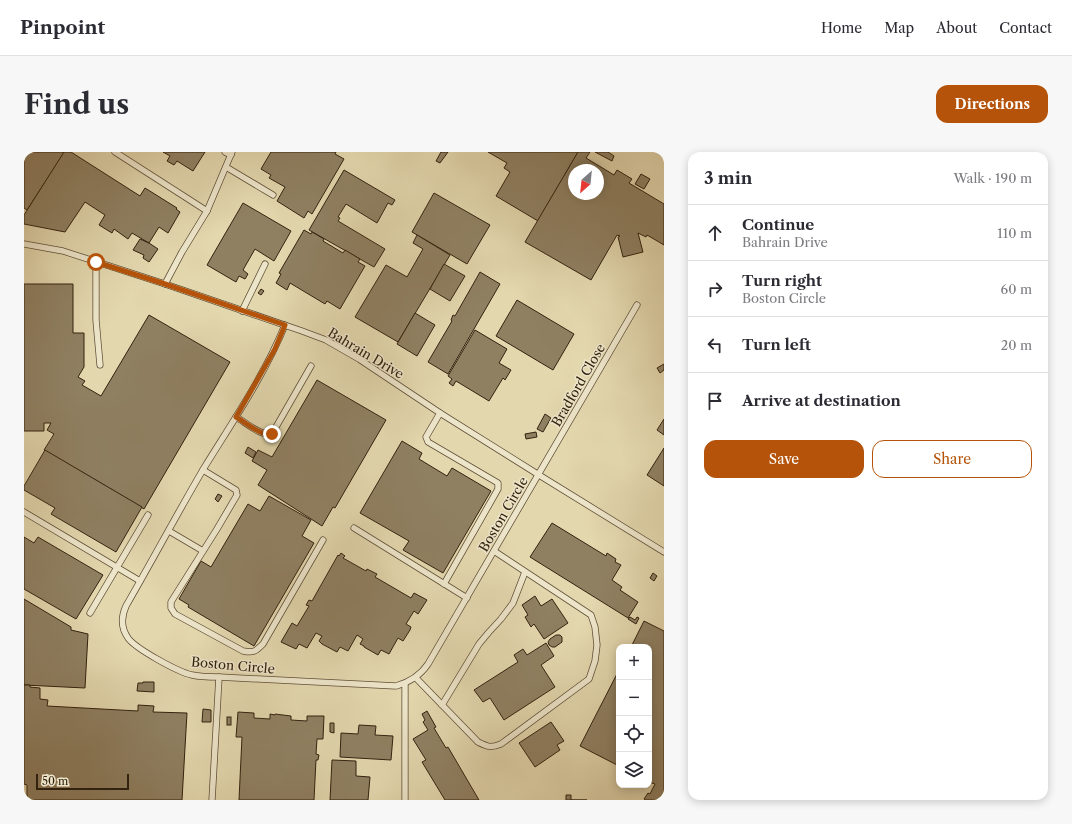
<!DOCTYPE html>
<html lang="en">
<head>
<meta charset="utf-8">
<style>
	:root { --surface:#fff; --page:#f7f7f7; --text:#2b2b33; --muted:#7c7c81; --line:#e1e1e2; --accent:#b45309 }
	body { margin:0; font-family:"Libre Caslon Text",serif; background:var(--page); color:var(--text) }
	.controls { position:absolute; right:12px; bottom:12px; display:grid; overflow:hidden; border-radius:8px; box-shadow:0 2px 10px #0003 }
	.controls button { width:36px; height:36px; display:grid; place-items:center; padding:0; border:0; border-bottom:1px solid var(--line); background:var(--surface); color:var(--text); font:20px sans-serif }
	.compass { position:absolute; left:544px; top:12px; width:36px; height:36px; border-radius:50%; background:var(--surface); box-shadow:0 2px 10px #0003; rotate:207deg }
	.scale { position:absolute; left:12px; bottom:10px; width:93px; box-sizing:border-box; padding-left:4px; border:2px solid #33220f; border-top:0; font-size:11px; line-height:14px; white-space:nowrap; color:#33220f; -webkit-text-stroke:3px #ede5ca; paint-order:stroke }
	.stop { position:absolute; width:12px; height:12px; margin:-9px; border:3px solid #b45309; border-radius:50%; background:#fff }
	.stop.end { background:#b45309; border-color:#fff; box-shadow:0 1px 4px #0008 }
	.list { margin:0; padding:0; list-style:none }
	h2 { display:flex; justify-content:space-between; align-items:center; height:52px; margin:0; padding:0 16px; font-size:17px }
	h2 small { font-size:13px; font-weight:400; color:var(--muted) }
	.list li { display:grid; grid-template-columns:26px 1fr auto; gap:12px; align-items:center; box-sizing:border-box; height:56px; padding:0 16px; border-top:1px solid var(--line) }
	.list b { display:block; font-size:15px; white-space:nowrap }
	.list p { margin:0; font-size:13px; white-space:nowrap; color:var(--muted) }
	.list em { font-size:13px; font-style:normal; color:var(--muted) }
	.actions { display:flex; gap:8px; padding:12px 16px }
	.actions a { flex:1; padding:9px 0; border:1px solid var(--accent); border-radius:12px; text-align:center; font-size:14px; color:var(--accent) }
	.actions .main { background:var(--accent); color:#fff }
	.icon { flex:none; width:22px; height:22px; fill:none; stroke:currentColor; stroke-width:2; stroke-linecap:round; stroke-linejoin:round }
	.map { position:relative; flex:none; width:640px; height:648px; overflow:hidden; border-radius:12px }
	header { display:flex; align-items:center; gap:24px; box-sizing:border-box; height:56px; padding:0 20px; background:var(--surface); border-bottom:1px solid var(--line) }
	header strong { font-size:19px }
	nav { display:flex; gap:22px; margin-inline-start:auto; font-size:14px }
	.intro { display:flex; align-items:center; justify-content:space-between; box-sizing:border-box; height:96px; padding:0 24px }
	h1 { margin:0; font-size:28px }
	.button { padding:10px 18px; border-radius:12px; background:var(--accent); color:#fff; font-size:14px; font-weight:700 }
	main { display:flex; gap:24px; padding:0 24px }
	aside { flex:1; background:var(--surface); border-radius:12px; box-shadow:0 2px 10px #0003 }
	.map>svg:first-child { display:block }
</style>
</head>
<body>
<header>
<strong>Pinpoint</strong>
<nav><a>Home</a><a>Map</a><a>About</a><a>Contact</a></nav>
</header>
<div class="intro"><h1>Find us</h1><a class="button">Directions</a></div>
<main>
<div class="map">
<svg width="640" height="648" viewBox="0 0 640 648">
	<rect width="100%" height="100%" fill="#e3d7ae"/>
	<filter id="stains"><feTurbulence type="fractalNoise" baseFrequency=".005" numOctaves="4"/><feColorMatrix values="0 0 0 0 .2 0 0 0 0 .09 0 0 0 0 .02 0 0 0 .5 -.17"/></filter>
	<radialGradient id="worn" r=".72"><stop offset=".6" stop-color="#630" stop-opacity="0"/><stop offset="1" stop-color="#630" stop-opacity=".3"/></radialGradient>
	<!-- building -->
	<g fill="#8f8062" stroke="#33220f" fill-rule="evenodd">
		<path d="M0,0H38L40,1L3,58L0,56Z"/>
		<path d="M40,0H47L116,44L121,36L153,56L152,57L156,60L144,81L135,75L125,91L134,97L125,110L119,106L120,103L109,98L116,87L125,91L108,81L104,87L90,77L88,81L75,73L81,63L61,50L41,80L0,72V63Z"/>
		<path d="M139,0H181L169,19L153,9L150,13L143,9L146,4Z"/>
		<path d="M247,0H312L311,2L320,7L288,62L284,59L280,66L253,49L261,35L245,26L247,23L237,17Z"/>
		<path d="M417,0H424L416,11L412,9Z"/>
		<path d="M464,0H554L514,69L472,44L486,20L480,16L483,11Z"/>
		<path d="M554,0H566L562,6L590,23L593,18L608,27L605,31L640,52V93L623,83L622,85L614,81L619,100L599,105L594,85L596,84L593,83L567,128L501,90ZM550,18H574V42H550Z"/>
		<path d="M571,0H584L590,4L588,9Z"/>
		<path d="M320,18L371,48L368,53L364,51L353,71L322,52L314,65L316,66L314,69L361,97L350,115L285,78Z"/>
		<path d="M617,22L626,27L620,37L611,32Z"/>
		<path d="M410,41L466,73L443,112L388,80Z"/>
		<path d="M219,51L267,79L250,109L231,97L219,118L224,122L221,127L215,124L212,130L183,113Z"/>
		<path d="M280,78L287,82L288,80L300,87L299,89L319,101L321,98L336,107L334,110L341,114L316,157L303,149L301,152L266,131L263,138L252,131L257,122L255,121Z"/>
		<path d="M393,83L426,103L374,190L331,165L362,113L383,125L399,97L389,91Z"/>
		<path d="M420,112L441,124L426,149L406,137Z"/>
		<path d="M456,120L476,132L424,222L404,210L428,169L427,168L429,163L431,164Z"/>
		<path d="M0,132H49V181H60V215L54,225L61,229L58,233L77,244L125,163L206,210L120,357L20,298L30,282L23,278L27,271H20V279H0Z"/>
		<path d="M237,137L240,139L237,143L234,141Z"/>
		<path d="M493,148L550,182L529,218L472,184Z"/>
		<path d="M391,161L411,173L393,204L373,192Z"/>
		<path d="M451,178L483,197L475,211L487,218L481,228L479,226L465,249L432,229L429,234L425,231L428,227L424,224Z"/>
		<path d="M640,212V218L636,221L633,216Z"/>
		<path d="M293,228L362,268L311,356L309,355L298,374L234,333L243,318L228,309L234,298L248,305Z"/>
		<path d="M521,262L527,266L519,280L513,277Z"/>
		<path d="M640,267V283L633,278Z"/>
		<path d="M512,280L513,285L502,287L501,282Z"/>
		<path d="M378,289L398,301L395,307L423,324L428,316L467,339L419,421L379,398L385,389L336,361Z"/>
		<path d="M224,295L232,300L229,306L221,301Z"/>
		<path d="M640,296V334L623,323Z"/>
		<path d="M21,298L118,355L92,400L27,362L31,356L0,338V334Z"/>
		<path d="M194,342L198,344L194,350L191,347Z"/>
		<path d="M245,344L287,368L278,384L290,391L230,494L164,455L165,453L155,447L177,409L187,415L224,352L236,359Z"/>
		<path d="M528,371L582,404L583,401L592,407L591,410L597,413L588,428L598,435L596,438L614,450L604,466L506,405Z"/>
		<path d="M0,385L10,391L14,385L79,423L52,467L0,437Z"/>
		<path d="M317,401L321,404L319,406L342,419L343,417L353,422L351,425L387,446L390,441L403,448L394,462L390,459L382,472L387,475L386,478L379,489L374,486L365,502L357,498L354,503L340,495V494L336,492L339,487L333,483L324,499L316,495L313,500L298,492L295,489L298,484L292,481L283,496L275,492L272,497L257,490L268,471L273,474L285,454L282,453L285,448L288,449L314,403L315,404Z"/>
		<path d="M629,421L633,424L630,429L626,426Z"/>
		<path d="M511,444L517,454L528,447L544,471L520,487L510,472L507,475L501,465L504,463L498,453Z"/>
		<path d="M0,447L47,475V478L64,482L61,536L0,533Z"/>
		<path d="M606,465L611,468L613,465L615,466L612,472L604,467Z"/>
		<path d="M620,469L640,479V648H622L620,647L624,641L626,642L631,632L625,630V495H607Z"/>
		<path d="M532,483H536L538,485V490L531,495H528L525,493L524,490L526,487Z"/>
		<path d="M522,491L530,504L517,513L531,535L480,568L466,546L459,550L450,538L494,510L490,503L499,497L503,503Z"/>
		<path d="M595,518V614L556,594Z"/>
		<path d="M119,530H130V540L113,539L114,531H119Z"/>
		<path d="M0,533H6V535L16,536V547L24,548L23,554L114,559V553L130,554L129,560L163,561L158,648H3V633L0,632Z"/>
		<path d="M179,557L187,558V570H178Z"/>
		<path d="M403,559L412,575L410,576L422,596L424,595L455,648H421L398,610L402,608L389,587L404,578L399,570L401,568L398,562Z"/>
		<path d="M214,560L230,561V566L246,567V562L251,563V562L267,564V568L283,569V564H300L299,587H293L292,602L295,603L294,608H292L290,648H215L218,585H212Z"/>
		<rect x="203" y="565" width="4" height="8"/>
		<path d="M527,570L540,589L533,593L536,598L511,615L495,591Z"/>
		<path d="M306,571H310V581L306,580Z"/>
		<path d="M335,573L352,574L351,583L369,584L367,608L316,605L317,581L334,582Z"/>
		<path d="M308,608L332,609V624L346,625L344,648H306Z"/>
		<path d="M542,643H547V648H563H542Z"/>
	</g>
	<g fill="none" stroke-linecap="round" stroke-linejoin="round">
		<!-- service casing -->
		<g stroke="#5f4f37" stroke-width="7">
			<g id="service">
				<path d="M91,0L183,59"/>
				<path d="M201,0L207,3"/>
				<path d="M202,15L249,43"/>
				<path d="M0,92L39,99L141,132L278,179L302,188L335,207L416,261L515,323L640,400"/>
				<path d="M72,110V168L76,213"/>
				<path d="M141,132L158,100L183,59L208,0"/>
				<path d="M218,159L241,112"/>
				<path d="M261,173C240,224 209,269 180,316C153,362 128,409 102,454C97,465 97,476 104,486C112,497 154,520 168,523C177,525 186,525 195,525L372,534C386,530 396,524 404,512L613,153"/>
				<path d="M416,261L402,285L404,290L474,331V337L420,432"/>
				<path d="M212,265C221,270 238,285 248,282L287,214"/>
				<path d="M179,318L212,338L213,343L193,377L147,450V456L151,462L219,499C229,501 231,500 239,492L299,388"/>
				<path d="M0,360L116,429"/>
				<path d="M330,376L443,446"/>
				<path d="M145,379L179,399"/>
				<path d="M66,461L124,363"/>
				<path d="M392,526L454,590C464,595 467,596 477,592L565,527L571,509L573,493L571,475L567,463L470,399"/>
				<path d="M418,553L455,492L465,480L477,467L489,451L501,420"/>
				<path d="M188,648L195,525"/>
				<path d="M381,648V532"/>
			</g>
		</g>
		<!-- service -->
		<use href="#service" stroke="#ede5ca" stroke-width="5.5"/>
	</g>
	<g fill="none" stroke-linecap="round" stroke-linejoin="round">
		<!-- route -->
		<path stroke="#b45309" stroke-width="5" d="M72,110L141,132L261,173L251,197L212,265C221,270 238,285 248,282"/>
	</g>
	<g text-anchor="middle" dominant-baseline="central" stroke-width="3" stroke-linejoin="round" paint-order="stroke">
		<!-- street labels -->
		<g font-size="13" fill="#33220f" stroke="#ede5ca">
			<text transform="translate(342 201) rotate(31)">Bahrain Drive</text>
			<text transform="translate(554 233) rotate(-60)">Bradford Close</text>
			<text transform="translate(479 362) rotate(-60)">Boston Circle</text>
			<text transform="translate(209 513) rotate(5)">Boston Circle</text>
		</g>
	</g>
	<rect width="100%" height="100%" filter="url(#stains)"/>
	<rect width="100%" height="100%" fill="url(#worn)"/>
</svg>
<div class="controls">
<button>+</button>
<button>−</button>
<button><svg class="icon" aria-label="locate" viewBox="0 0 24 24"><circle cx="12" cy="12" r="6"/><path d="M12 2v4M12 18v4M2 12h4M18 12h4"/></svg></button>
<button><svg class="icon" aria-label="layers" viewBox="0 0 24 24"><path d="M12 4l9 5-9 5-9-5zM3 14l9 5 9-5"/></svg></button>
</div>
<svg class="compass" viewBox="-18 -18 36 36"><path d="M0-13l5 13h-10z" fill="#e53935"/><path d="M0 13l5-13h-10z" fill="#7c7c81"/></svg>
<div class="scale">50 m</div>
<div class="stop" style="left:72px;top:110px"></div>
<div class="stop end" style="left:248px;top:282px"></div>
</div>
<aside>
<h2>3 min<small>Walk · 190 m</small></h2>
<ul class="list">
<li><svg class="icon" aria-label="ahead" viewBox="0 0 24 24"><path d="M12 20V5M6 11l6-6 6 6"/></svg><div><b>Continue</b><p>Bahrain Drive</p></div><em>110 m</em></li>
<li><svg class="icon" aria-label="right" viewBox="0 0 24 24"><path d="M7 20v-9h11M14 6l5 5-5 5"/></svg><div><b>Turn right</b><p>Boston Circle</p></div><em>60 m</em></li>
<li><svg class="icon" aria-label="left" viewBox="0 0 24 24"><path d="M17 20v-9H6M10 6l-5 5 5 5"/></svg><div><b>Turn left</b></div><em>20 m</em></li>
<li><svg class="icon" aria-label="arrive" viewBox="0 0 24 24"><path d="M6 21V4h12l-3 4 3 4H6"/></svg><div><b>Arrive at destination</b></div></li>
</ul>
<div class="actions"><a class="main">Save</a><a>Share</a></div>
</aside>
</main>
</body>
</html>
